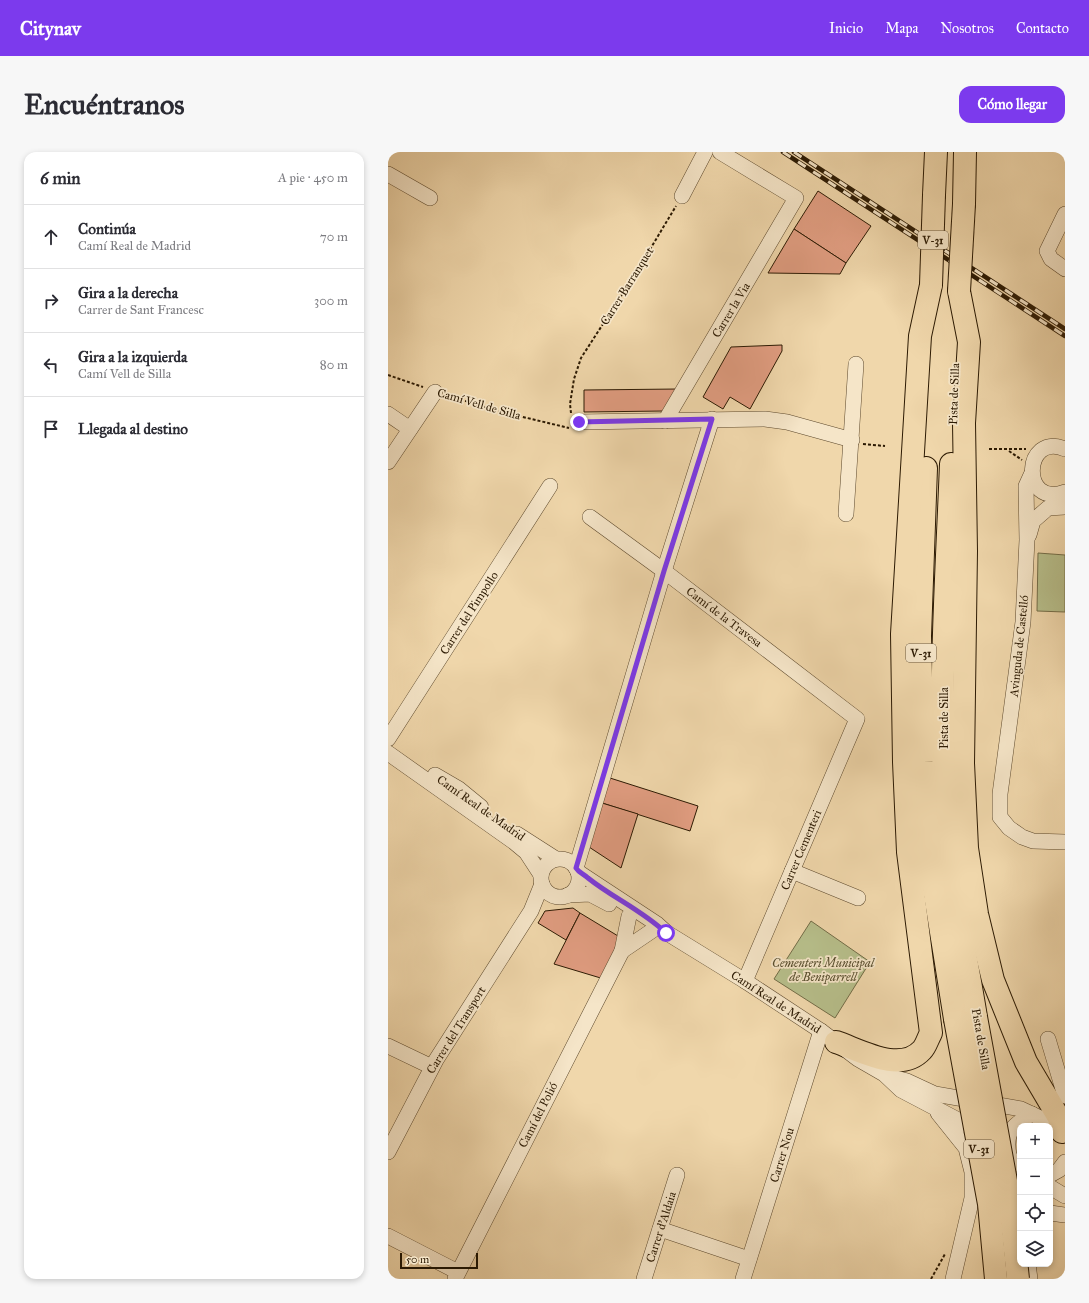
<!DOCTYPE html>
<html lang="es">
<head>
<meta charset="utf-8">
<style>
	:root { --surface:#fff; --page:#f7f7f7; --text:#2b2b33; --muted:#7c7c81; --line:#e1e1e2; --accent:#7c3aed }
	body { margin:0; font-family:"IM FELL Great Primer",serif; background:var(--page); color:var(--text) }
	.controls { position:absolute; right:12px; bottom:12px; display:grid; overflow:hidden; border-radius:8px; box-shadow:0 2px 6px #0003 }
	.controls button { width:36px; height:36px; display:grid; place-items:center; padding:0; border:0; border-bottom:1px solid var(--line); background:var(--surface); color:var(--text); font:20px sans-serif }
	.scale { position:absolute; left:12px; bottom:10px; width:78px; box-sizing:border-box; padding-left:4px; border:2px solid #2c1a03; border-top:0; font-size:11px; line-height:14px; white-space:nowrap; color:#2c1a03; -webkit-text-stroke:3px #f5e5c8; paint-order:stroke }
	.stop { position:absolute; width:12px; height:12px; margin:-9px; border:3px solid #7c3aed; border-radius:50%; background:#fff }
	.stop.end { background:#7c3aed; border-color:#fff; box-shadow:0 1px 4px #0008 }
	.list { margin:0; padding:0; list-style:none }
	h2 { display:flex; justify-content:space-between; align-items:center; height:52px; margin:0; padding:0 16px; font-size:17px }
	h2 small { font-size:13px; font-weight:400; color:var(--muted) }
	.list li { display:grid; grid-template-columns:26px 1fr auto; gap:12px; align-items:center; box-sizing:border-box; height:64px; padding:0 16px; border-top:1px solid var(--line) }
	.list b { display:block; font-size:15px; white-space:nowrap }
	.list p { margin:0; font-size:13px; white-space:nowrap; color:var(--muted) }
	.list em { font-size:13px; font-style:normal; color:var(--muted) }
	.icon { flex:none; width:22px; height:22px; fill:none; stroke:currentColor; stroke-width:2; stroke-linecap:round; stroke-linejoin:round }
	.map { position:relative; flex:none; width:677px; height:1127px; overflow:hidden; border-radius:12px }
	header { display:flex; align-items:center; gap:24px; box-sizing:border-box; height:56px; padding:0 20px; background:var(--accent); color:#fff }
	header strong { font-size:19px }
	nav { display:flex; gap:22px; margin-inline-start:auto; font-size:14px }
	.intro { display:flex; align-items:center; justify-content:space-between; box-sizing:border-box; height:96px; padding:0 24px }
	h1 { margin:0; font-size:28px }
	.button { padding:10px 18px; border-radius:12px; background:var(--accent); color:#fff; font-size:14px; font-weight:700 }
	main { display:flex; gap:24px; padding:0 24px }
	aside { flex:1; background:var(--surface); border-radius:12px; box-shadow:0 2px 6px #0003 }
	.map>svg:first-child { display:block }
</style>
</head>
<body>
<header>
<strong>Citynav</strong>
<nav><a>Inicio</a><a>Mapa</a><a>Nosotros</a><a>Contacto</a></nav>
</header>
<div class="intro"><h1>Encuéntranos</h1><a class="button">Cómo llegar</a></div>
<main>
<aside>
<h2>6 min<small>A pie · 450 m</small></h2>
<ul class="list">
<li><svg class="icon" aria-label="ahead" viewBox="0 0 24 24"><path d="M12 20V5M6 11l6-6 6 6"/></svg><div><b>Continúa</b><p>Camí Real de Madrid</p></div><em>70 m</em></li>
<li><svg class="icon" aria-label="right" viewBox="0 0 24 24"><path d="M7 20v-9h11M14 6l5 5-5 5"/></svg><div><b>Gira a la derecha</b><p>Carrer de Sant Francesc</p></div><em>300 m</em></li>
<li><svg class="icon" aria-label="left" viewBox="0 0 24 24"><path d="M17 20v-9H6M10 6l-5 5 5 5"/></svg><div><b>Gira a la izquierda</b><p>Camí Vell de Silla</p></div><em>80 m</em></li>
<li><svg class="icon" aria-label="arrive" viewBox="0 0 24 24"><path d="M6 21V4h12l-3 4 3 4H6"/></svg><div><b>Llegada al destino</b></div></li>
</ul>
</aside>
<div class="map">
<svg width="677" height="1127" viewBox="0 0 677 1127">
	<rect width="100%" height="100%" fill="#f0d7ab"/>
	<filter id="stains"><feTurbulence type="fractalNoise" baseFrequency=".005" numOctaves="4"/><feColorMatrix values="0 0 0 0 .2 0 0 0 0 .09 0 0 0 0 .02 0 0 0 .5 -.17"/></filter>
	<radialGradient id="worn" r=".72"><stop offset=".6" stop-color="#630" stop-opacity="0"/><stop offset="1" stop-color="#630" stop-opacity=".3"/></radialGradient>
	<!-- green -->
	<g fill="#b7bf8b" stroke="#726c47">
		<path d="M650,401L677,403V460L649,459Z"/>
		<path d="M423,769L482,810L447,866L386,827Z"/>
	</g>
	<!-- building -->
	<g fill="#e19d81" stroke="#2c1a03">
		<path d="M430,39L483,74L458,111L406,77Z"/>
		<path d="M406,77L458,111L452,122L380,121Z"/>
		<path d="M394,193V199L362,257L342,245L335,257L315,245L343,195Z"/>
		<path d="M290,237L276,259L196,260V238Z"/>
		<path d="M222,626L310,654L302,679L214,651Z"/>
		<path d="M214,651L250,662L233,716L201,695Z"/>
		<path d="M185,756L192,761L178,788L150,771L157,759Z"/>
		<path d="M192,761L235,787L216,827L166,812Z"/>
	</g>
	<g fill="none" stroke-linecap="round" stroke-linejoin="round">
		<!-- minor casing -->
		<g stroke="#5d492d" stroke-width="16">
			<g id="minor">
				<path d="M0,22L42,46"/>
				<path d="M294,44L317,0"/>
				<path d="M677,62L659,99L663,107L677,117"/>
				<path d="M0,262L22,277"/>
				<path d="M277,269L408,46L332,0"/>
				<path d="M191,270L377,267L399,270L464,288"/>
				<path d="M677,297C635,279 632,357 677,340"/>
				<path d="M0,310L47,240"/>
				<path d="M643,323L638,334L639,388L635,470L612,642V665L621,676L634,685L645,689L677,690"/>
				<path d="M458,362L468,212"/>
				<path d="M202,365L276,419L469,567L357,829"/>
				<path d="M641,383L645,369L660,356L677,355"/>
				<path d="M0,587L162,334"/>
				<path d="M0,601L126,690L138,700L153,723"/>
				<path d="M47,623L71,637L93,655"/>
				<path d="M129,682L168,707"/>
				<circle cx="172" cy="726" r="19"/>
				<path d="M188,716L276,419L324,267"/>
				<path d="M404,719L470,746"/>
				<path d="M190,720L269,772L279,781L357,829L433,879L470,907L496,922L513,938L572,969L591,983"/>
				<path d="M180,743L202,742L221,752"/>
				<path d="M241,764L234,799L265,778"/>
				<path d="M660,887L677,944"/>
				<path d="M0,894L44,915"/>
				<path d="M500,924L519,929L547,942L633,957L663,971L676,982"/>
				<path d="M550,961L578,996L584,1020V1046L565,1127"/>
				<path d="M610,998L632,1013"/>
				<path d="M0,1000L48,908L143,759L154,732"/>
				<path d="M621,1003C617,980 624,973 644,962"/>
				<path d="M662,1023L671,1018L677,1010"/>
				<path d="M662,1035L677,1044"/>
				<path d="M662,1061L677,1063"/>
				<path d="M272,1077L361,1107"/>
				<path d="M0,1084L70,1120"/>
				<path d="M640,1112L642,1127"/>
				<path d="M67,1127L234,799"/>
				<path d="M256,1127L289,1023"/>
				<path d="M355,1127L433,879"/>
			</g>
		</g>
		<!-- highway casing -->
		<g stroke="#2c1a03" stroke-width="24">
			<g id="highway">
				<path d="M546,43L548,0"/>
				<path d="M576,52L577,0"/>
				<path d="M571,139L581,190L576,271L578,399L575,611L579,696L589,762L605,828L638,910L671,966L674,980"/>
				<path d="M563,312C558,440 548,570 561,697C567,753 579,809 588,865"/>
				<path d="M538,316L532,484L535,610L540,699L567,867"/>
				<path d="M448,890C472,898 512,922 534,898C538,894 540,886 543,881L520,700L516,610L514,482L532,184L543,133"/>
			</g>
		</g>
		<!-- path -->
		<g stroke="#2c1a03" stroke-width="2" stroke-dasharray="3 2" stroke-linecap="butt">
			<path d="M0,223L35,235"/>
			<path d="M58,243L110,259L181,276"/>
			<path d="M183,261L182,252L186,227L193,206L246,124L288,54"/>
			<path d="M475,292L497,294"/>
			<path d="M601,297H638"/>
			<path d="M621,299L634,308"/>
			<path d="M543,1127L557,1102"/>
		</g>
		<!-- minor -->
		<use href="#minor" stroke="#f5e5c8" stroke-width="15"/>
		<!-- highway -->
		<use href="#highway" stroke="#f0d7ab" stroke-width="22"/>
		<!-- rail casing -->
		<g stroke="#2c1a03" stroke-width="4.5">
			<g id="rail">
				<path d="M395,0L677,184"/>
				<path d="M406,0L677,177"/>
			</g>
		</g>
		<!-- rail -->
		<use href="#rail" stroke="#f5e5c8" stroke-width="3" stroke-dasharray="9" stroke-linecap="butt"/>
		<!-- highway-bridge casing -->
		<g stroke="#2c1a03" stroke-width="24" stroke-linecap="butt">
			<g id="highway-bridge">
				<path d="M543,133L546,43"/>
				<path d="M571,139L576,52"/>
				<path d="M588,865L622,1051L630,1127"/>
				<path d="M567,867L601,1052L608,1127"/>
			</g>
		</g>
		<!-- highway-bridge -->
		<use href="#highway-bridge" stroke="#f0d7ab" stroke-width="22"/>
	</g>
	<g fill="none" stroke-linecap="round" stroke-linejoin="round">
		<!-- route -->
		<path stroke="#7c3aed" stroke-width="5" d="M191,270L324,267L276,419L188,716C191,721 196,722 200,726C225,746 255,759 278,781"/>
	</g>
	<g text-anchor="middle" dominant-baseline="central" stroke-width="3.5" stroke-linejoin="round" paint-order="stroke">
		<!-- shield labels -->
		<g fill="#f5e5c8" stroke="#68573e" stroke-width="1">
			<rect x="530" y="79" width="30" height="18" rx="3"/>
			<rect x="518" y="492" width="30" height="18" rx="3"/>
			<rect x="576" y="988" width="30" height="18" rx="3"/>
		</g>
		<g font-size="11" font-weight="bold" fill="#2c1a03">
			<text x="545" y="88">V-31</text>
			<text x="533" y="501">V-31</text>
			<text x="591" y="997">V-31</text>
		</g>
		<!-- street labels -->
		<g font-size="12" fill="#2c1a03" stroke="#f5e5c8">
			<text transform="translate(239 134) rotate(-58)">Carrer Barranquet</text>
			<text transform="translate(343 158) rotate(-59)">Carrer la Via</text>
			<text transform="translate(566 242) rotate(-88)">Pista de Silla</text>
			<text transform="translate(91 252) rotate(16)">Camí Vell de Silla</text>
			<text transform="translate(81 461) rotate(-57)">Carrer del Pimpollo</text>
			<text transform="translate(336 465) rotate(37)">Camí de la Travesa</text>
			<text transform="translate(631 494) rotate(-84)">Avinguda de Castelló</text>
			<text transform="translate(556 566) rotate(-90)">Pista de Silla</text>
			<text transform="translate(93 656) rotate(35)">Camí Real de Madrid</text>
			<text transform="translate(413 698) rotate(-67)">Carrer Cementeri</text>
			<text transform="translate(388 850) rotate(33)">Camí Real de Madrid</text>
			<text transform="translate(68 878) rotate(-58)">Carrer del Transport</text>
			<text transform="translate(593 887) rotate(80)">Pista de Silla</text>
			<text transform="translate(150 963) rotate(-63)">Camí del Polió</text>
			<text transform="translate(394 1003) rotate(-73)">Carrer Nou</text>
			<text transform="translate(273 1075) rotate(-72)">Carrer d'Aldaia</text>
		</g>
		<!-- park labels -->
		<g font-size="12" font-style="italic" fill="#564c2c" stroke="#f5e5c8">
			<text x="435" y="811">Cementeri Municipal<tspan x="435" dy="14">de Beniparrell</tspan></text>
		</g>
	</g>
	<rect width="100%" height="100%" filter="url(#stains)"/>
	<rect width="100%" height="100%" fill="url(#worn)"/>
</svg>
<div class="controls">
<button>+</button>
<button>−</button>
<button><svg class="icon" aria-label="locate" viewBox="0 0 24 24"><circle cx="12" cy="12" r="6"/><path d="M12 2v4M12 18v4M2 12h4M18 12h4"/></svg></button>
<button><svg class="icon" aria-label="layers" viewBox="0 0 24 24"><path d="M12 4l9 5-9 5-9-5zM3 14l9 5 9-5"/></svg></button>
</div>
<div class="scale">50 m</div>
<div class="stop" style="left:278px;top:781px"></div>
<div class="stop end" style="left:191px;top:270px"></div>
</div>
</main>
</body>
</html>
